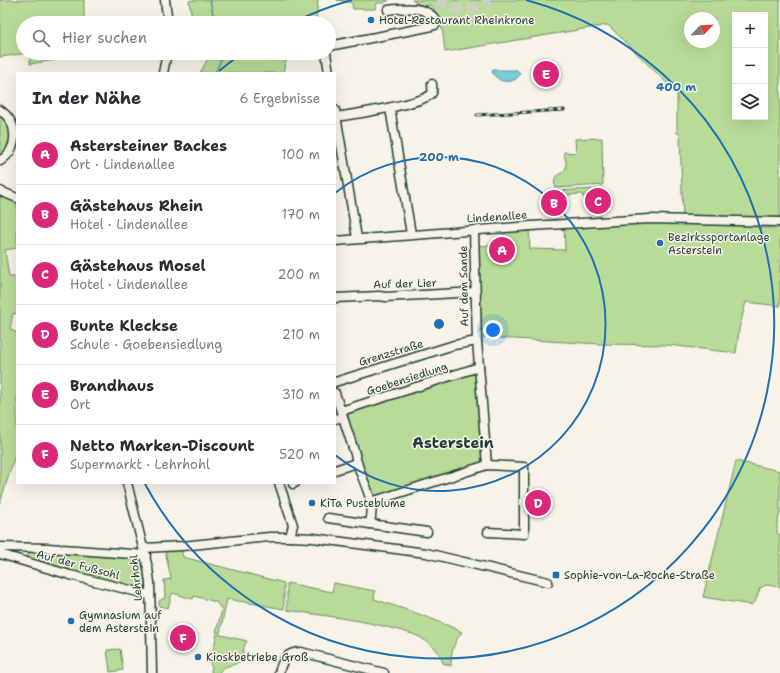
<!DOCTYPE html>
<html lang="de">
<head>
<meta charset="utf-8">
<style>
	:root { --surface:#fff; --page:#f7f7f7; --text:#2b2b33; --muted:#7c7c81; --line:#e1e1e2; --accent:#db2777 }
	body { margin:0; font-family:"Shantell Sans",sans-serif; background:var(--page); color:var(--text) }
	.controls { position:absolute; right:12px; top:12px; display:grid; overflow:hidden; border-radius:0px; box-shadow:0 4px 16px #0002 }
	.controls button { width:36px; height:36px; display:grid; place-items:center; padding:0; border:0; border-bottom:1px solid var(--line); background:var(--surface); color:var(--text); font:20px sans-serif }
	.compass { position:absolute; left:684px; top:12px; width:36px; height:36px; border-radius:50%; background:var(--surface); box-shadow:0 4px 16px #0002; rotate:65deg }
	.you { position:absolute; left:493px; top:330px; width:14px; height:14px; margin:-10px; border:3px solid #fff; border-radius:50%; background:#1a73e8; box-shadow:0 0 0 6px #1a73e833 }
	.badge { display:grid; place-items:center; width:26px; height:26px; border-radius:50%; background:var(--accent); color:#fff; font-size:13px; font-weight:700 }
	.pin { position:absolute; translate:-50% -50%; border:2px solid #fff; box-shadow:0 1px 4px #0006 }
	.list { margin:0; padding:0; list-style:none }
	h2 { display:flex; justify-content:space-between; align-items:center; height:52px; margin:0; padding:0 16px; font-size:17px }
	h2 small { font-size:13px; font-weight:400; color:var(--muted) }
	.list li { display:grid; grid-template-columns:26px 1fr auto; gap:12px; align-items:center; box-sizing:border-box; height:60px; padding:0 16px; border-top:1px solid var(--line) }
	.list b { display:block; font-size:15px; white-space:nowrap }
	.list p { margin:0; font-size:13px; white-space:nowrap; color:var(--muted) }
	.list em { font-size:13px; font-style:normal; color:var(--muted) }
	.icon { flex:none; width:22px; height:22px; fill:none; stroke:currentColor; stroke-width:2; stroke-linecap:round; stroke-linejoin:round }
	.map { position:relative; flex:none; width:780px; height:673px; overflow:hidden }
	.search { position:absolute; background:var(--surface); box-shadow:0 4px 16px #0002; left:16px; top:16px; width:320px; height:44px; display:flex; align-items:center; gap:10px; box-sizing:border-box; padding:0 14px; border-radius:22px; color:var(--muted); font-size:15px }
	.panel { position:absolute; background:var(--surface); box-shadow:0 4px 16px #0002; left:16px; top:72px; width:320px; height:412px; border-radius:0px }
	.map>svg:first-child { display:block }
</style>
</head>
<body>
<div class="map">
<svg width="780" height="673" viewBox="0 0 780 673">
	<rect width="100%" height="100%" fill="#f7f3e8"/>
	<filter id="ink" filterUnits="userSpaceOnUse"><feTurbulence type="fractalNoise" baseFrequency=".025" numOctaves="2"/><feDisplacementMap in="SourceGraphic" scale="8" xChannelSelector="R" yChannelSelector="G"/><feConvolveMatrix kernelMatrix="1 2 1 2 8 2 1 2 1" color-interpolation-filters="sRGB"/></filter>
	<g filter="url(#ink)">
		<!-- green -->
		<g fill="#b8dc97" stroke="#6c8c66" fill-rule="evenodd">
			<path d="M0,0H84V19L106,18L107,23H23V53H27L0,57Z"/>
			<path d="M194,0H318L316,23H193L189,1Z"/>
			<path d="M337,0H389L384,3H377L375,9H353L352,3Z"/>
			<path d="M412,0H780V217H759L758,228H780V306L746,302L739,329L736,353L668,345L600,344L481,337V335H479L476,246L492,245L493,255L505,254L503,230L529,228L530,249L565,250L564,227L639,222H683L680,134L677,133V93L608,25L445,52C443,38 444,23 433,14L434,9L430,5L422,6ZM735,15H765V117H735ZM690,18H714V42H690Z"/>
			<path d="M30,53H82V55L30,64Z"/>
			<path d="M211,53H290L285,63L283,73H200Z"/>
			<path d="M0,112L9,123L11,143L0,159Z"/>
			<path d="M602,138L603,185L556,188C549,172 566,176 566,166C567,162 564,157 564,152L576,153L575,139Z"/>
			<path d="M600,189L601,196L583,197L582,194L549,196V191Z"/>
			<path d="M2,195L17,203V248L5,250L9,277H17V314L13,313L10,329L17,333V449L0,503V199Z"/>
			<path d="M477,369L484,462L371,499L344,414Z"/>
			<path d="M736,461L780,471V513L777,525V533L780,535V587L766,585L760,588L755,602L751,605L703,597Z"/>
			<path d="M181,549L183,557L284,583V609L227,599L220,633L216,632L222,610L216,602L194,596L193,599L172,593L168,608L159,606V601L165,598L164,580L171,579L165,550Z"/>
			<path d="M23,550L139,558L144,562L147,586L142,589L53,568L27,558L28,553L22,551Z"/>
			<path d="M287,583L332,592L334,583L375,591L374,599C404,609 433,618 462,632C453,643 451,652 451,666L443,663C440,652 434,646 424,640C418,635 409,633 402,631C365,620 325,616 287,610Z"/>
			<path d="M217,634L247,641C242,647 244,657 239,662C232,667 223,664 219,673H211L212,667L210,664Z"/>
			<path d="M120,649L123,670L110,672L107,650Z"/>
		</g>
		<!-- water -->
		<path fill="#7dcbdb" stroke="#579298" d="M493,70H517L520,74C514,85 497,84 492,71Z"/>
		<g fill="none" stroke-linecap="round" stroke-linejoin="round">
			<!-- stream -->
			<g stroke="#579298" stroke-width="1.5">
				<path d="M210,0L215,23"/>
				<path d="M215,73L222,57L221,53"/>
			</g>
			<!-- highway-tunnel -->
			<path stroke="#cccfc4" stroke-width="11" stroke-dasharray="11 5.5" stroke-linecap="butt" d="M437,0C453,13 474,12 490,0"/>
			<!-- minor casing -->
			<g stroke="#1f3d34" stroke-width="11">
				<g id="minor">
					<path d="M165,0L168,23"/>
					<path d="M329,46L428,27L435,25L437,22C428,5 404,8 388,10"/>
					<path d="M326,53L329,73"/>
					<path d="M163,73L167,53"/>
					<path d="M390,108L411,234"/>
					<path d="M0,110C19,123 19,149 0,161"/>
					<path d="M335,110L357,238"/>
					<path d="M336,117C350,115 428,103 432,93C433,91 432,87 432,84"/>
					<path d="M0,191L17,198"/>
					<path d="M474,230L477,341L487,465"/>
					<path d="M335,241L531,226L649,219L780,222"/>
					<path d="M335,298L379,296L386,297L476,292"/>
					<path d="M335,382L454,345L477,341"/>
					<path d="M335,393L355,454C358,471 367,485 371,502C373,509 371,516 370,524"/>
					<path d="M341,411L479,367"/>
					<path d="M335,419L343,417"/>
					<path d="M335,470L356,463"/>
					<path d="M127,483L148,568L150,582L152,673"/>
					<path d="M279,483L293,525L290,537"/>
					<path d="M293,484L295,483"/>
					<path d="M371,502L487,465L524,467V534L488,532"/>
					<path d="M328,518L427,532"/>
					<path d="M0,547L48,548L146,555"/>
					<path d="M144,548L182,546L269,537H290L313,538L426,553L548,582"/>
					<path d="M0,554L70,575L150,595"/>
					<path d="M279,673C282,660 287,652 301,652L384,673"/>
				</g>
			</g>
			<!-- minor -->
			<use href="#minor" stroke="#f7f3e8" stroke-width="8"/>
			<!-- rail casing -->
			<g stroke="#1f3d34" stroke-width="3">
				<path id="rail" d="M477,115L564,110"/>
			</g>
			<!-- rail -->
			<use href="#rail" stroke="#f7f3e8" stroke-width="1.5" stroke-dasharray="4.5" stroke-linecap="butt"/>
		</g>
	</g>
	<!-- distance rings -->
	<g fill="none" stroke="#1f6fb2" stroke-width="2">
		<path d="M335 193A167 167 0 1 1 335 455"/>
		<path d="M219 71A335 335 0 0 1 240 55M292 23A335 335 0 0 1 352 0M526 0A335 335 0 1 1 145 484"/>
	</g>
	<!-- markers -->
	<g fill="#1f6fb2" stroke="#f7f3e8" stroke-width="1.5">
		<circle cx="371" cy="20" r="4"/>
		<circle cx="660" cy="243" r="4"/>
		<circle cx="312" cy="503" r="4"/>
		<rect x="552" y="571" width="8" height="8" rx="2"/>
		<circle cx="71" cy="621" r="4"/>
		<circle cx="198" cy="657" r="4"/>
	</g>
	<g text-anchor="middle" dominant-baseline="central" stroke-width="3" stroke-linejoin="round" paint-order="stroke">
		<!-- poi labels -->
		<g font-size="11" fill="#1f3d34" stroke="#f7f3e8" text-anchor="start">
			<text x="379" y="20">Hotel-Restaurant Rheinkrone</text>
			<text x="668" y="237">Bezirkssportanlage<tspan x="668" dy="13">Asterstein</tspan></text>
			<text x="320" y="503">KiTa Pusteblume</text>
			<text x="564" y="575">Sophie-von-La-Roche-Straße</text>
			<text x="79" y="615">Gymnasium auf<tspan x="79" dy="13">dem Asterstein</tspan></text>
			<text x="206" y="657">Kioskbetriebe Groß</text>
		</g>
		<!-- street labels -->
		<g font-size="11" fill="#1f3d34" stroke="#f7f3e8">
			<text transform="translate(497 217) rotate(-4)">Lindenallee</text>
			<text transform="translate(405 284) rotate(-2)">Auf der Lier</text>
			<text transform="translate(464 286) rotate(-91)">Auf dem Sande</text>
			<text transform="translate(391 353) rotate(-17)">Grenzstraße</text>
			<text transform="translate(407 379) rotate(-18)">Goebensiedlung</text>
			<text transform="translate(78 565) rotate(15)">Auf der Fußsohl</text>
			<text transform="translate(136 578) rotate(-96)">Lehrhohl</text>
		</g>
		<!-- district labels -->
		<g font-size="15" font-weight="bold" fill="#1f3d34" stroke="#f7f3e8">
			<text x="453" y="443">Asterstein</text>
		</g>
	</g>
	<circle cx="439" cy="324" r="6" fill="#1f6fb2" stroke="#f7f3e8" stroke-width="2"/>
	<g font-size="12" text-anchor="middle" font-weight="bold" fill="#1f6fb2" stroke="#f7f3e8" stroke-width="3" stroke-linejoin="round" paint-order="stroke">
		<text x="676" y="91">400 m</text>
		<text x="439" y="161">200 m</text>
	</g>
</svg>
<div class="controls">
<button>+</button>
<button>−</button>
<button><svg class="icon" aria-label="layers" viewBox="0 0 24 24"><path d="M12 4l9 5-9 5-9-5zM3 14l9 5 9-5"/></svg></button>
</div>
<svg class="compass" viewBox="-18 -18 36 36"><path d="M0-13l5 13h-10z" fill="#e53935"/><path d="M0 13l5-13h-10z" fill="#7c7c81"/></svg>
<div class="you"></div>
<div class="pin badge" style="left:502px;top:250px">A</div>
<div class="pin badge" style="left:554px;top:203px">B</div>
<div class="pin badge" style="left:598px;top:201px">C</div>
<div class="pin badge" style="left:538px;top:503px">D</div>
<div class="pin badge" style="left:546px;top:74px">E</div>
<div class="pin badge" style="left:183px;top:638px">F</div>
<div class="search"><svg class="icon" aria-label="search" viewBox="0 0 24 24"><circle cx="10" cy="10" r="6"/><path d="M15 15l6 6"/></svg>Hier suchen</div>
<section class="panel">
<h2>In der Nähe<small>6 Ergebnisse</small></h2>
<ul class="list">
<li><span class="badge">A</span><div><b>Astersteiner Backes</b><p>Ort · Lindenallee</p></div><em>100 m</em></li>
<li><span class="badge">B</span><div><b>Gästehaus Rhein</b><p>Hotel · Lindenallee</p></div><em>170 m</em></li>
<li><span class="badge">C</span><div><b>Gästehaus Mosel</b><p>Hotel · Lindenallee</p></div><em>200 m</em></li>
<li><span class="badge">D</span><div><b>Bunte Kleckse</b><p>Schule · Goebensiedlung</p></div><em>210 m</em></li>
<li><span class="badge">E</span><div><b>Brandhaus</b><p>Ort</p></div><em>310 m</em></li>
<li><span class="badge">F</span><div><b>Netto Marken-Discount</b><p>Supermarkt · Lehrhohl</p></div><em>520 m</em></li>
</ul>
</section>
</div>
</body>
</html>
